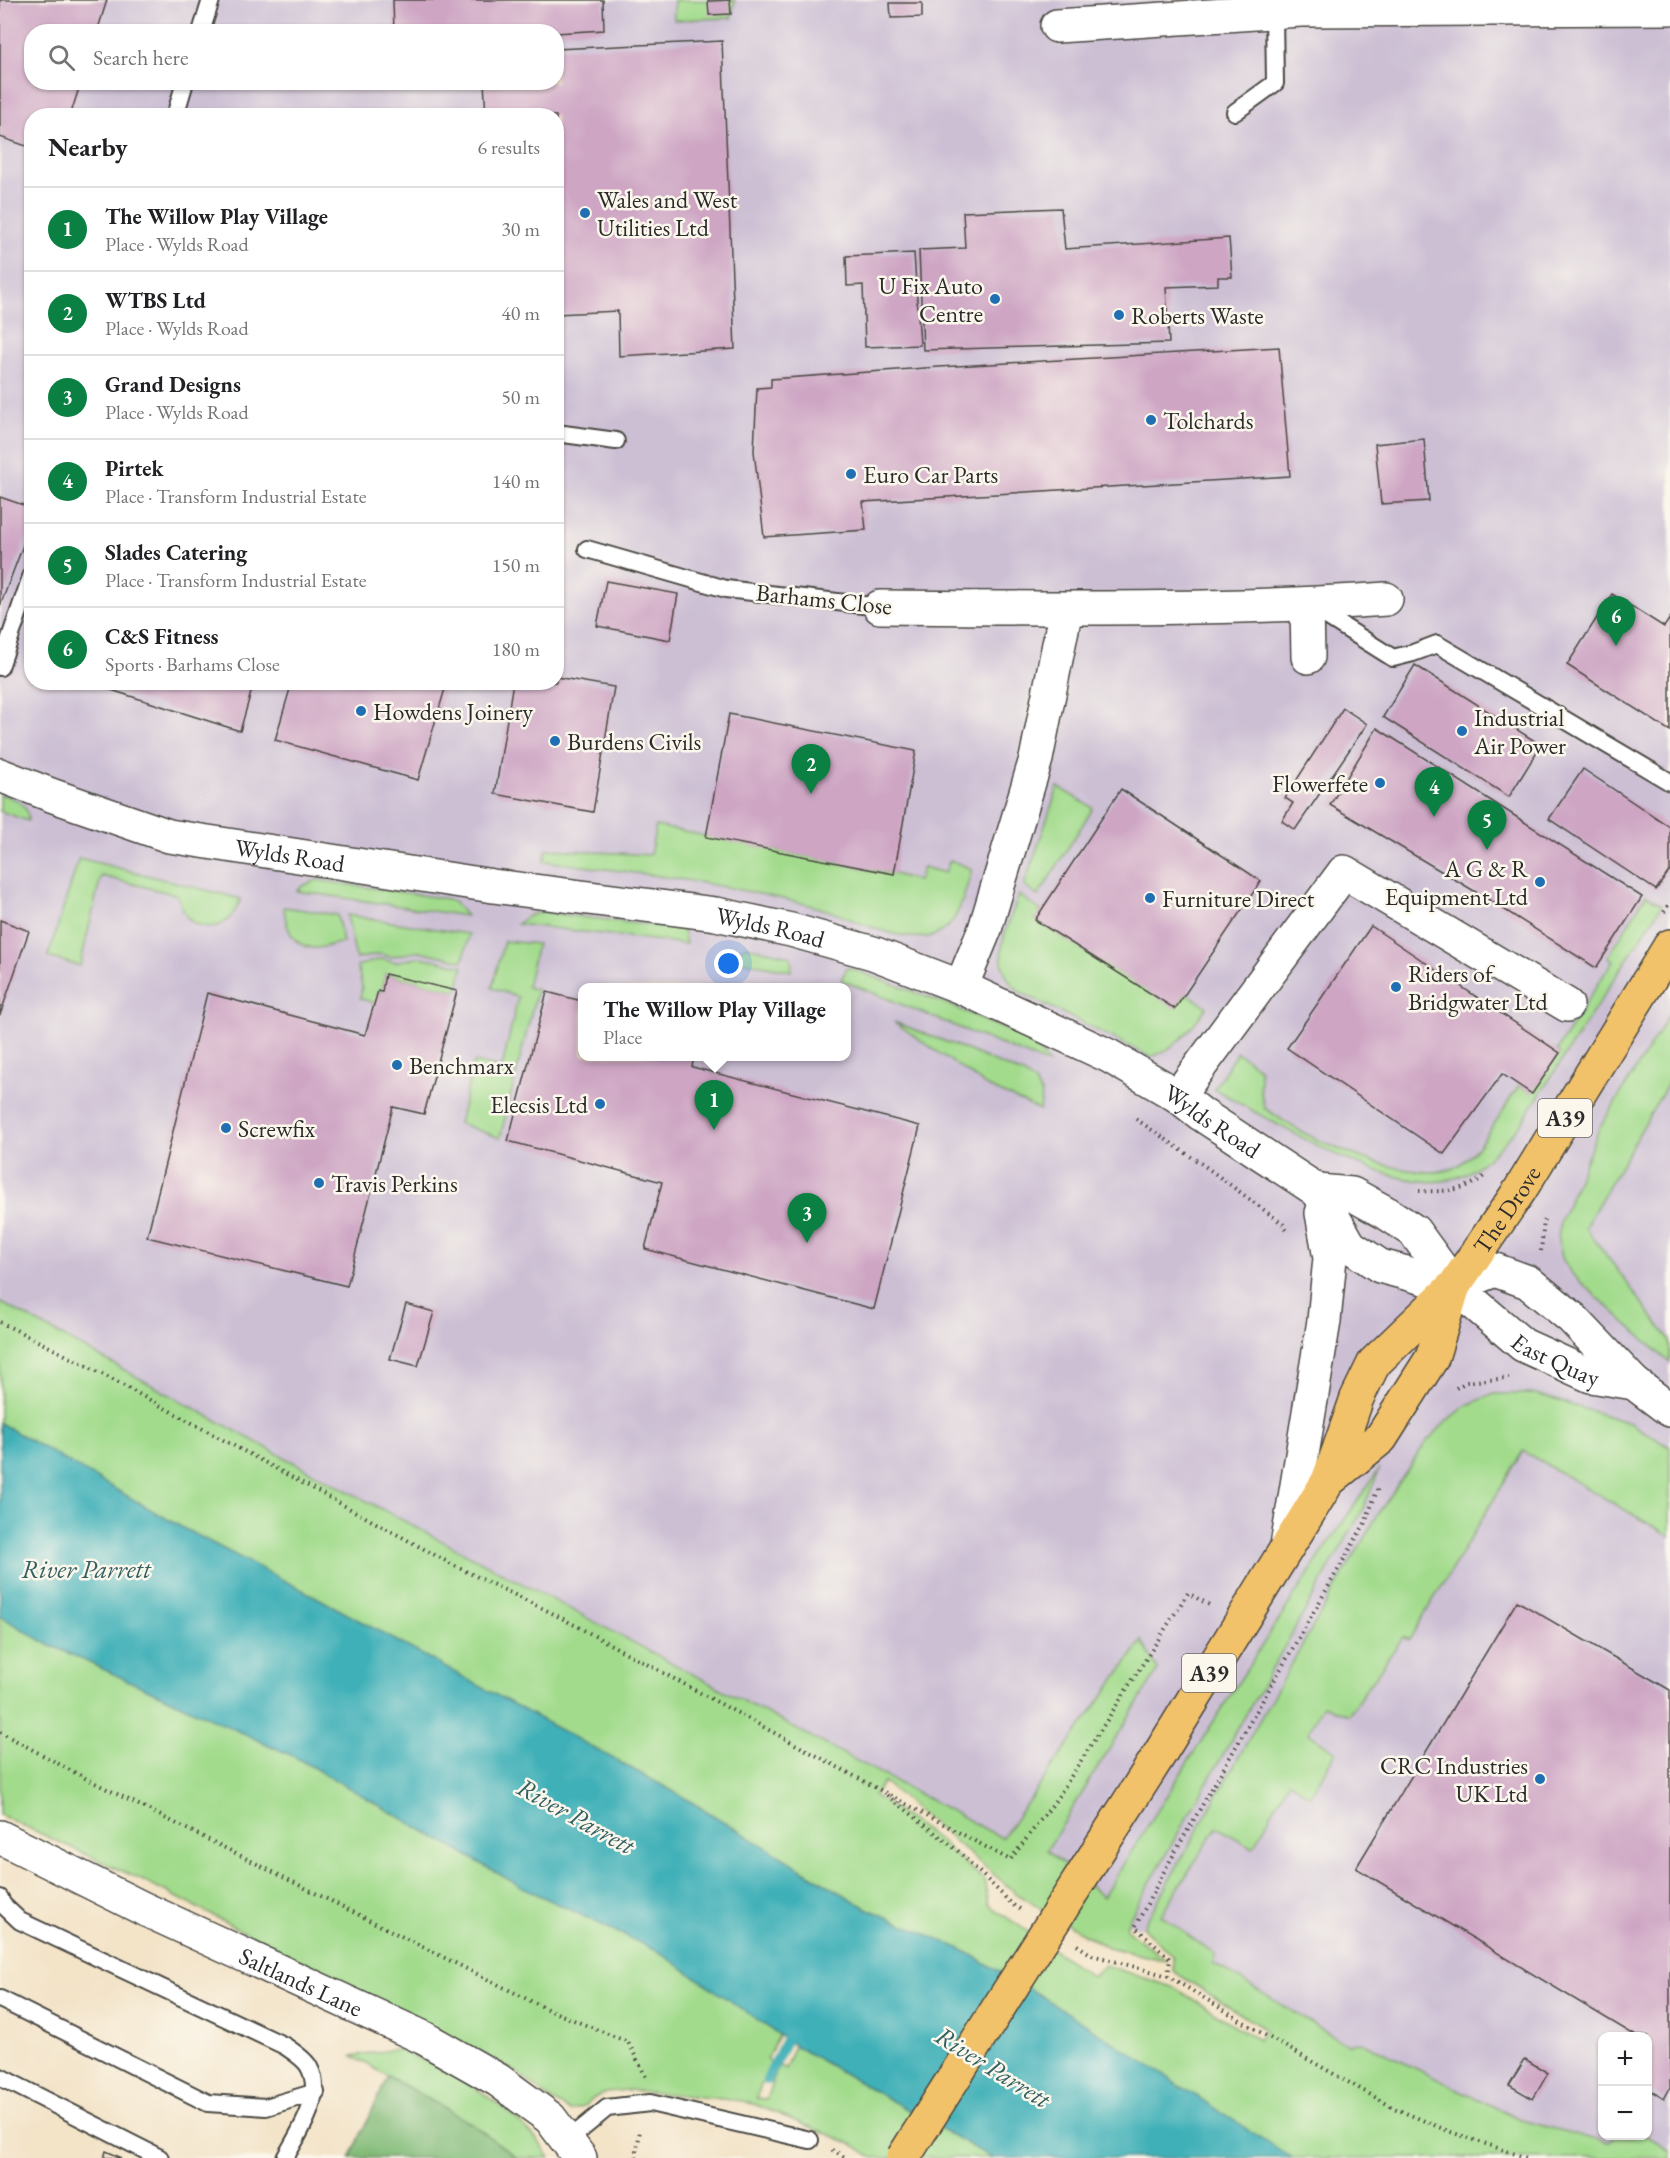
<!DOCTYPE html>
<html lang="en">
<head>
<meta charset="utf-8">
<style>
	:root { --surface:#fff; --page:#f6f6f6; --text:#202124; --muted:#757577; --line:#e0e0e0; --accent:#0b8043 }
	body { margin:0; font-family:"EB Garamond",serif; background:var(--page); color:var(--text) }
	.controls { position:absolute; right:18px; bottom:18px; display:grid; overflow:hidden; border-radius:12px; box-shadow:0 2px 4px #0004 }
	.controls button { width:54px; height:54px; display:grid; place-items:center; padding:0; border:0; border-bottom:2px solid var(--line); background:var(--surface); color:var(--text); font:30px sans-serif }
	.you { position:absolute; left:729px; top:964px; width:21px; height:21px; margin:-15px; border:4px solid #fff; border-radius:50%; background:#1a73e8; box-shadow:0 0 0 9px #1a73e833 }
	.badge { display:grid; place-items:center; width:39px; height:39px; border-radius:50%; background:var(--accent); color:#fff; font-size:20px; font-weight:700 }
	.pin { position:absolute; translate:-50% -50px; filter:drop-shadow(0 2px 3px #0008) }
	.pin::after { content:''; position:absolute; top:32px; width:21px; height:18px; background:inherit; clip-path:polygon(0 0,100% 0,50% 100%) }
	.popup { position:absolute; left:578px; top:983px; width:273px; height:78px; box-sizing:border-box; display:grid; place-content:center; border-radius:12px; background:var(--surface); filter:drop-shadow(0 2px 4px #0005); font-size:20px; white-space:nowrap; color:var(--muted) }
	.popup b { font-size:22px; color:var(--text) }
	.popup::after { content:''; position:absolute; left:50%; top:100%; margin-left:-12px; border:12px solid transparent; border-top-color:var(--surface) }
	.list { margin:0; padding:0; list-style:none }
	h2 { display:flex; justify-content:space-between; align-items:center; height:78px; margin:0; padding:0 24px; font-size:26px }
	h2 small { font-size:20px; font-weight:400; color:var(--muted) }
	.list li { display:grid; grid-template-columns:39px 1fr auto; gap:18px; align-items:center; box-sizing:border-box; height:84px; padding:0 24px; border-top:2px solid var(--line) }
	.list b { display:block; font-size:22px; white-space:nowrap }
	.list p { margin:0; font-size:20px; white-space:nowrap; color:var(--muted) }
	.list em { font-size:20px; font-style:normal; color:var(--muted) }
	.icon { flex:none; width:33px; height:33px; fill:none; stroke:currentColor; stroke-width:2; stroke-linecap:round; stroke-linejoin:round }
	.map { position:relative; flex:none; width:1670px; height:2158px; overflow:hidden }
	.search { position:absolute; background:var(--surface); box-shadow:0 2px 4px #0004; left:24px; top:24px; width:540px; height:66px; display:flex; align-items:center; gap:15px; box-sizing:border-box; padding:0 21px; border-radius:24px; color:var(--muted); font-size:22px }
	.panel { position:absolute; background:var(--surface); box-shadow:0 2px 4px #0004; left:24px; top:108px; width:540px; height:582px; border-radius:24px }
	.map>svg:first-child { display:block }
</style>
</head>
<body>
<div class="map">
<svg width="1670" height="2158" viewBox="0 0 1670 2158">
	<rect width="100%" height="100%" fill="#fbf7ec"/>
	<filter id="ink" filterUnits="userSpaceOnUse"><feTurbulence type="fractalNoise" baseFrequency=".0167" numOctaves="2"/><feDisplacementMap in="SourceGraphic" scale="12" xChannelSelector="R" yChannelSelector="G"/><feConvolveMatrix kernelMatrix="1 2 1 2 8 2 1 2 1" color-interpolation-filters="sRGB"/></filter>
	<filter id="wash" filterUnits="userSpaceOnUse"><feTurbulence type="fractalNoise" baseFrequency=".008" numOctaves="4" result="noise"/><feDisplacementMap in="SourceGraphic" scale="24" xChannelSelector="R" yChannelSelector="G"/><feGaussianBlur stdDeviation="1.35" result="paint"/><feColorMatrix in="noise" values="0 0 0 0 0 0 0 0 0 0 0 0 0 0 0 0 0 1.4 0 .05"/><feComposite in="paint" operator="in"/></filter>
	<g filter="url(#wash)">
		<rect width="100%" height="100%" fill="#f3e3c7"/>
		<!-- industrial -->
		<path fill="#ccbfd4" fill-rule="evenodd" d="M0,0H674L675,20L731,18L735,0H1670V2158L1427,2102L1144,1927H1135L1002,1838L276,1453L0,1302ZM32,32H556V82H32ZM32,116H556V682H32ZM582,988H846V1056H582ZM1602,2036H1648V2136H1602Z"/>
		<!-- green -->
		<g fill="#a3db8d" stroke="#67835c" stroke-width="1.5">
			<path d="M674,0H735L731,18L674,20Z"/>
			<path d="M1058,787L1093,808L1038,896L1024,886Z"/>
			<path d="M0,794C14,798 29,803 28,821L0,811Z"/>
			<path d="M656,826L894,874L918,881L923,867L945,873L950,860L972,869C965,891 959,929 932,936C906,943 860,923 835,913C814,905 792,901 769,896C695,879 620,871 544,861L547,849L650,855Z"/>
			<path d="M79,858L241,899C233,917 224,930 203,926C197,925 191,922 187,917C182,911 180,902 177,895L101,876L80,966L48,957Z"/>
			<path d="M317,880L448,899L454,902L466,916L297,891L302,886Z"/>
			<path d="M1019,895L1041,911L1035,920L1175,1008L1186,993L1207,1007C1189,1030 1180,1047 1151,1057L1020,992C986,964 1007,929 1019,895Z"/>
			<path d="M1646,895L1662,905L1522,1122C1505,1143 1479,1172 1452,1179C1390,1197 1270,1119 1214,1089L1237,1052L1260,1069V1088L1264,1108C1274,1114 1284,1122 1295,1128C1327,1147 1424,1188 1459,1165C1481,1150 1504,1108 1519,1085L1532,1093L1560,1053L1557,1050L1613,960L1608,957Z"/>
			<path d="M284,907L337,915L343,942C334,944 324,948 315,948C292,947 285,926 284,907Z"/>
			<path d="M542,912L681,929L684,933L686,944L517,924L530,915Z"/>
			<path d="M347,915L469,934L463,961L420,951L390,957L380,954L356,959Z"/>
			<path d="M504,941L537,944L527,987L537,990L500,1138L459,1123L474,1062L502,1068L518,997L492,988Z"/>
			<path d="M745,946L789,956L792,960L791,971L737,960L741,948Z"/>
			<path d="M421,957L463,966L457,991L385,974L382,992L378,991L376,1004L360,998L362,986L357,966L381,959L395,962Z"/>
			<path d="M847,968H850L952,1006L1029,1040L1041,1053L1049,1064L841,980Z"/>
			<path d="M1670,1013V1080L1585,1227L1670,1340V1363L1571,1273L1562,1258L1558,1240L1560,1222L1599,1129Z"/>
			<path d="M894,1022L960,1047L1025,1075L1035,1083L1042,1095L1040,1110L990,1088Z"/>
			<path d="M0,1302L276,1453L1002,1838L1142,1641L1158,1670L1047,1850L1103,1897C1194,1753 1283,1608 1380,1468L1362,1511L1128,1921L1126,1929L1167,1961L1104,1946L1017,1894L884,1782L874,1795L936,1838L984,1880L989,1905L1093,1977L1105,1965L1175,1988L1258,2040L1266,2030L1173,1971V1957L1143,1927L1282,1680L1377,1516L1426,1442L1445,1423L1467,1405L1494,1394H1536L1630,1423L1670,1447V1536L1523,1451L1409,1640L1403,1637L1348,1715L1323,1705L1308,1733L1336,1752L1310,1796L1289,1781L1253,1848L1217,1827L1161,1915L1215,1955L1213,1963L1348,2045L1362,2042L1521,2120L1608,2143L1616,2136H1646L1670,2150V2158H1292L1043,1997L963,1950L866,1908L678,1794L318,1598L181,1527L0,1423Z"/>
			<path d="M0,1616L44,1642L295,1757L520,1886L659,1952L779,2033L767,2060L771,2062L756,2098L766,2099L779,2065L785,2069L794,2045L992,2158H873L852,2144L759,2106L743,2101L628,2090L606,2092L592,2099L583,2107L570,2111L552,2101L516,2072L159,1888L0,1815Z"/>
			<path d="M397,2049C412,2056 429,2061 444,2069C478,2087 531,2125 550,2158H517L472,2124L352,2056Z"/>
		</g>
		<!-- forest -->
		<path fill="#82bb78" stroke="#567352" stroke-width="1.5" d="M388,2076L472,2124L517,2158H350Z"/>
		<!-- water -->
		<path fill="#3fb0b8" stroke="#356e72" stroke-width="1.5" d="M0,1423L181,1527L318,1598L678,1794L866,1908L963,1950L1043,1997L1292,2158H992L794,2045L659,1952L520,1886L295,1757L44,1642L0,1616Z"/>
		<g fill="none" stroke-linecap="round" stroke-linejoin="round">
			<!-- stream -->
			<path stroke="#3fb0b8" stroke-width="10" d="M767,2080L786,2040"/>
		</g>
		<g id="blocks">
			<!-- building -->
			<g fill="#cea6c4">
				<path d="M0,0H107L97,32H32V82H81L70,116H32V148L0,137Z"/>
				<path d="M393,0H603L604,30L556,33L394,32Z"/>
				<path d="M730,0L731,14L709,15L708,1Z"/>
				<path d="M890,3H922V17L891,18Z"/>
				<path d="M722,41L735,349L619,356L618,311L556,314V116H486L484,82H556V49Z"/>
				<path d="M1061,208L1065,249L1229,238L1232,277H1218V285L1166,287L1169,343L923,350L919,250L965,248L963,212Z"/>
				<path d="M914,253L920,345L865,347L863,285L847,286L846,256Z"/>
				<path d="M1279,347L1290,476L863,502L866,530L764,537L754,451L757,388L771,387V379L939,367Z"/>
				<path d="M1424,439L1429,501L1381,504L1375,444Z"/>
				<path d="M0,497L32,508V522L0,606Z"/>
				<path d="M606,581L678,594L670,640L597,626Z"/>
				<path d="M1612,594L1664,627L1670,618V731L1567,665Z"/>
				<path d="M31,638H32V666L23,663Z"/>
				<path d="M1415,665L1541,745L1509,797L1383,717Z"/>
				<path d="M556,677L614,687L593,812L495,794L513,682H556Z"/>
				<path d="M86,682H254L240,731Z"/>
				<path d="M292,682H447L418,780L275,740Z"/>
				<path d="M1343,708L1367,724L1295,830L1282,821L1293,803L1285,798Z"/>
				<path d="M729,714L916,751L894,874L706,837Z"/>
				<path d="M1377,728L1642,897L1596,968L1491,901L1330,805Z"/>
				<path d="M1583,769L1670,827V870L1656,890L1549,819Z"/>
				<path d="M1121,789L1261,881L1175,1009L1035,920Z"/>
				<path d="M0,920L29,931L0,1015Z"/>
				<path d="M1371,926L1560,1053L1532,1094L1502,1074L1444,1154L1287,1048Z"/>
				<path d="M385,974L457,991L424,1114L393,1107L347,1286L147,1237L207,993L365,1035L378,991L382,992Z"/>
				<path d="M547,992L582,1001V1056H694L692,1067L920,1126L874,1309L645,1249L662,1182L508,1141Z"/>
				<path d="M406,1304L434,1312L418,1366L390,1359Z"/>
				<path d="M1517,1601L1670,1690V2088L1664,2099L1648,2089V2036H1636L1356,1868Z"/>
				<path d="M1525,2059L1548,2073L1533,2099L1509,2085Z"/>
				<path d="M106,2151L122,2158H104Z"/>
			</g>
		</g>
	</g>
	<g filter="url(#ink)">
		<use href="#blocks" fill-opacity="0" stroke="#494742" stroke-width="1.5"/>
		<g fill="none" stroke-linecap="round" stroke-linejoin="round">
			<!-- service casing -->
			<g stroke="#494742" stroke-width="20">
				<g id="service">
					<path d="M201,32L211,0"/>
					<path d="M1235,112L1275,83L1274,12L1272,8"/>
					<path d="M175,116L185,82"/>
					<path d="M556,433L616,441"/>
					<path d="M587,549L726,589L880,607"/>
					<path d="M1312,607L1393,658L1413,653L1437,644L1670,782"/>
					<path d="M0,667L32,574"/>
					<path d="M0,1898L2,1904L20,1921L285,2046C292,2051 305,2059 309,2067C325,2096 299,2132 285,2158"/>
					<path d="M0,1999L208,2103L266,2107L316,2092"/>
					<path d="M0,2077L160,2158"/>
					<path d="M567,2141L607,2108L650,2103L810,2140"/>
				</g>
			</g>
			<!-- minor casing -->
			<g stroke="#494742" stroke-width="36">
				<g id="minor">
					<path d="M1057,26L1301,10L1670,8"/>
					<path d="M1307,604L1308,657"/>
					<path d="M880,607C1049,608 1218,611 1386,599"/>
					<path d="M961,987L985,929L1036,759L1066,609"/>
					<path d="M1178,1096L1344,872L1567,1005"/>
					<path id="s1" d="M0,1837L142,1908L424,2038L498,2080L550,2118L580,2158"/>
				</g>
			</g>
			<!-- tertiary casing -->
			<g stroke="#494742" stroke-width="36">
				<g id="tertiary">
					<path id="s2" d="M0,775L51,795L169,836L493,886L716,914L791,930L873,953L961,987L1109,1056L1178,1096L1201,1114L1318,1191L1352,1194L1388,1214L1414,1231L1454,1286L1523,1345L1591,1376L1634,1383L1670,1410"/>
					<path d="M1318,1191L1350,1246L1380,1266L1454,1286L1495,1270L1528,1282L1572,1318L1634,1383"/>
					<path d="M1287,1546L1324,1321L1330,1258L1322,1213"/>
				</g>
			</g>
			<!-- primary casing -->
			<g stroke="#494742" stroke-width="36">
				<g id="primary">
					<path d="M1328,1481L1381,1438L1432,1358L1453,1289"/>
					<path id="s3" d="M1089,1865L1159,1755L1328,1481L1357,1398L1374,1363L1454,1286L1520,1190L1670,946"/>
				</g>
			</g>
			<!-- path -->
			<g stroke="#494742" stroke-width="4" stroke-dasharray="1.5 4.5" stroke-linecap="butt">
				<path d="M1664,912L1670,902"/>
				<path d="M1136,1119L1206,1167L1283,1224L1288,1233"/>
				<path d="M1419,1191C1440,1192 1469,1191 1485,1175"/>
				<path d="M1541,1251L1544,1220"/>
				<path d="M0,1322L91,1368L457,1567L554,1614L1010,1860L1056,1800L1188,1593L1211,1606"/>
				<path d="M1456,1388L1466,1382L1509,1378"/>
				<path d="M0,1732L81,1776L549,2010L628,2042L646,2077"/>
				<path d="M887,1795L957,1850L1013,1905L1020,1909"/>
				<path d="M1077,1945L1092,1955L1168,1976L1265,2035L1394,2108L1448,2131L1527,2158"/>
				<path d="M1168,1976L1170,1959L1135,1927L1166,1868L1365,1523L1379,1485"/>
				<path d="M832,2150L847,2158"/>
				<path d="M636,2158L640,2130"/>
			</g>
			<!-- service -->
			<use href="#service" stroke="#fff" stroke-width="16"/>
			<!-- minor -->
			<use href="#minor" stroke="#fff" stroke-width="33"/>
			<!-- tertiary -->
			<use href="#tertiary" stroke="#fff" stroke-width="33"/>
			<!-- primary -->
			<use href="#primary" stroke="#f2c26a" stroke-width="33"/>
			<!-- primary-bridge casing -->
			<g stroke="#494742" stroke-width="36" stroke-linecap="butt">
				<path id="primary-bridge" d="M903,2158L1089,1865"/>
			</g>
			<!-- primary-bridge -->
			<use href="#primary-bridge" stroke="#f2c26a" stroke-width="33"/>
		</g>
	</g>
	<!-- markers -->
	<g fill="#1f6fb2" stroke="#fbf7ec" stroke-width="2">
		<circle cx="585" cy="213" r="6"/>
		<circle cx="995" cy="299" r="6"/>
		<circle cx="1119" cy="315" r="6"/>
		<circle cx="1151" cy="420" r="6"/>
		<circle cx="851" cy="474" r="6"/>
		<circle cx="361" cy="711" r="6"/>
		<circle cx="1462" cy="731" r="6"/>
		<circle cx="555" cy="741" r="6"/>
		<circle cx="1380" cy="783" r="6"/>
		<circle cx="1540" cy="882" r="6"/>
		<circle cx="1150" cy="898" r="6"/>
		<circle cx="1396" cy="987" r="6"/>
		<circle cx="397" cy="1065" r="6"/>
		<circle cx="600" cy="1104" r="6"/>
		<circle cx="226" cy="1128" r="6"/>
		<circle cx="319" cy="1183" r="6"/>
		<circle cx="1540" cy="1779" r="6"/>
	</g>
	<g text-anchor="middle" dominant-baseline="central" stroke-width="5" stroke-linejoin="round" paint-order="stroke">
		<!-- shield labels -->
		<g fill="#fbf7ec" stroke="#696865" stroke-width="1.5">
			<rect x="1538" y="1099" width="54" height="38" rx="4.5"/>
			<rect x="1182" y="1654" width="54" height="38" rx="4.5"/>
		</g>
		<g font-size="22" font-weight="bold" fill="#2b2b2b">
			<text x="1565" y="1118">A39</text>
			<text x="1209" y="1673">A39</text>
		</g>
		<!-- poi labels -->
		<g font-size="24" fill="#2b2b2b" stroke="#fbf7ec" text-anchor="start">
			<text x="597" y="199">Wales and West<tspan x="597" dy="28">Utilities Ltd</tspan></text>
			<text x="983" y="285" text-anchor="end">U Fix Auto<tspan x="983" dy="28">Centre</tspan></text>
			<text x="1131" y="315">Roberts Waste</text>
			<text x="1163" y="420">Tolchards</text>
			<text x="863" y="474">Euro Car Parts</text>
			<text x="373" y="711">Howdens Joinery</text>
			<text x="1474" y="717">Industrial<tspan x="1474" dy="28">Air Power</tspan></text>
			<text x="567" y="741">Burdens Civils</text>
			<text x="1368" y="783" text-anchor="end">Flowerfete</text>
			<text x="1528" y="868" text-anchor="end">A G &amp; R<tspan x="1528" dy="28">Equipment Ltd</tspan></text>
			<text x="1162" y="898">Furniture Direct</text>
			<text x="1408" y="973">Riders of<tspan x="1408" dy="28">Bridgwater Ltd</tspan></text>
			<text x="409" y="1065">Benchmarx</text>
			<text x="588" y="1104" text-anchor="end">Elecsis Ltd</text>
			<text x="238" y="1128">Screwfix</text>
			<text x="331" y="1183">Travis Perkins</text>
			<text x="1528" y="1765" text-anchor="end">CRC Industries<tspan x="1528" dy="28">UK Ltd</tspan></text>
		</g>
		<!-- street labels -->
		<g font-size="24" fill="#2b2b2b" stroke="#fbf7ec">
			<text transform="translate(824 599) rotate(6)">Barhams Close</text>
			<text stroke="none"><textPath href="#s2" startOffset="302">Wylds Road</textPath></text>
			<text stroke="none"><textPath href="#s2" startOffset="788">Wylds Road</textPath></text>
			<text stroke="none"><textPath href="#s2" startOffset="1274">Wylds Road</textPath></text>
			<text stroke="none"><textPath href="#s3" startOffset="783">The Drove</textPath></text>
			<text stroke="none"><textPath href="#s2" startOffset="1702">East Quay</textPath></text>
			<text stroke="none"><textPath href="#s1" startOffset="334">Saltlands Lane</textPath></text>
		</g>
		<!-- water labels -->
		<g font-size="26" font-style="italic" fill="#336063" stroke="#fbf7ec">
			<text x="86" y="1569">River Parrett</text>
			<text transform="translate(576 1816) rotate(29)">River Parrett</text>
			<text transform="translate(993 2067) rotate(32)">River Parrett</text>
		</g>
	</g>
</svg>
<div class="controls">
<button>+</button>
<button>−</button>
</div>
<div class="you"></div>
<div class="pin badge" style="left:714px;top:1130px">1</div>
<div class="popup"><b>The Willow Play Village</b>Place</div>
<div class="pin badge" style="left:811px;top:794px">2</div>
<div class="pin badge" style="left:807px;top:1243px">3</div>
<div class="pin badge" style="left:1434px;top:817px">4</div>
<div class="pin badge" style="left:1487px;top:850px">5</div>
<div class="pin badge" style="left:1616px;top:646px">6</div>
<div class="search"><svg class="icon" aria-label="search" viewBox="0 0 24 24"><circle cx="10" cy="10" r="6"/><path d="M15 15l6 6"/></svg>Search here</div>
<section class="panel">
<h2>Nearby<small>6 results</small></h2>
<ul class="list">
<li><span class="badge">1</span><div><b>The Willow Play Village</b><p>Place · Wylds Road</p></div><em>30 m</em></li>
<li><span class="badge">2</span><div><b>WTBS Ltd</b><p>Place · Wylds Road</p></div><em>40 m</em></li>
<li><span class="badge">3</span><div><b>Grand Designs</b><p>Place · Wylds Road</p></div><em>50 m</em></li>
<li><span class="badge">4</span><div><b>Pirtek</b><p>Place · Transform Industrial Estate</p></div><em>140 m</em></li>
<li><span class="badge">5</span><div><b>Slades Catering</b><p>Place · Transform Industrial Estate</p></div><em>150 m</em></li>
<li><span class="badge">6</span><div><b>C&amp;S Fitness</b><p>Sports · Barhams Close</p></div><em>180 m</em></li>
</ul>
</section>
</div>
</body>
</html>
